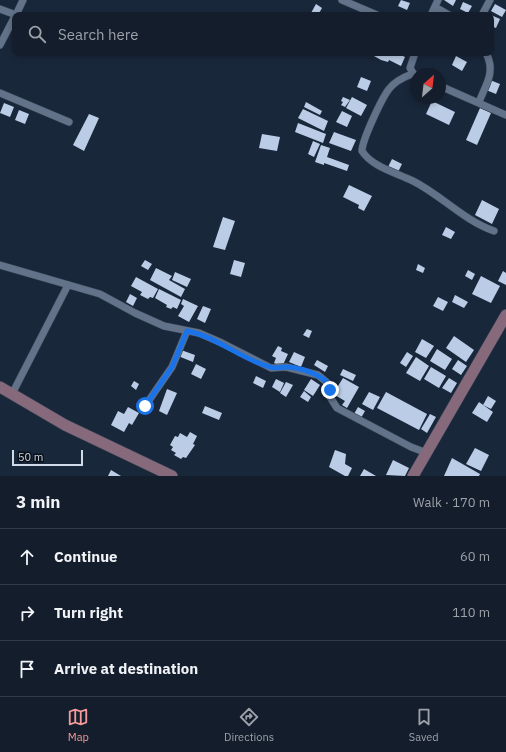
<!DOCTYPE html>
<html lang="en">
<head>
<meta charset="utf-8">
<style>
	:root { --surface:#131d2c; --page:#202a38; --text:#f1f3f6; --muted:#9da2a9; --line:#323b48; --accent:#f59b99 }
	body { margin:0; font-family:"IBM Plex Sans",sans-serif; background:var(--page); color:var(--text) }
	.compass { position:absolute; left:410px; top:68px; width:36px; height:36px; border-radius:50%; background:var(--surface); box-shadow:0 2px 6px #0003; rotate:28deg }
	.scale { position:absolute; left:12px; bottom:10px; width:71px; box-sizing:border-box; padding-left:4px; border:2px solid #d1dae7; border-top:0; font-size:11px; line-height:14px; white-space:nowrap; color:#d1dae7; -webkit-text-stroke:3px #0a1019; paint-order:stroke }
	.stop { position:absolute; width:12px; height:12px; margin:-9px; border:3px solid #1a73e8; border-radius:50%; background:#fff }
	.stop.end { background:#1a73e8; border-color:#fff; box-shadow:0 1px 4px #0008 }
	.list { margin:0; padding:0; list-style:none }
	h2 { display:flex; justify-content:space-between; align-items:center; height:52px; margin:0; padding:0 16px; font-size:17px }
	h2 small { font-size:13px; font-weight:400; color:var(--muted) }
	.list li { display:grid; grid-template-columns:26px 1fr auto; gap:12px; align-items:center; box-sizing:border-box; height:56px; padding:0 16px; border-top:1px solid var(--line) }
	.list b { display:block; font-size:15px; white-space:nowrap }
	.list em { font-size:13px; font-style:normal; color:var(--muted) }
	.icon { flex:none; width:22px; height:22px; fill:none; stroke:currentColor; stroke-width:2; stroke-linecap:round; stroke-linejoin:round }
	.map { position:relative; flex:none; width:506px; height:476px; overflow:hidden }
	.search { position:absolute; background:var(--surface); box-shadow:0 2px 6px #0003; left:12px; right:12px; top:12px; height:44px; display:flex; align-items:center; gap:10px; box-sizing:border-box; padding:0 14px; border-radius:8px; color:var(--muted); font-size:15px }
	.sheet { height:220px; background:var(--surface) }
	nav { display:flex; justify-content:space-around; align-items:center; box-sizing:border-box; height:56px; border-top:1px solid var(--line); background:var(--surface); font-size:11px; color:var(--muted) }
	nav a { display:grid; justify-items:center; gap:2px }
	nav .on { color:var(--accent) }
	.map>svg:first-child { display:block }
</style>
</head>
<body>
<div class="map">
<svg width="506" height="476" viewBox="0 0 506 476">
	<rect width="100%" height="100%" fill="#19273b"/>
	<!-- building -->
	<g fill="#bbcde6">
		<path d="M401,0L410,3L407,10L398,6Z"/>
		<path d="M444,0H456L453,6Z"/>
		<path d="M463,2L472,6L468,13L460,9Z"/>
		<path d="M316,4L322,8L318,15L311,13Z"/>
		<path d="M495,4L506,10L502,17L491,11Z"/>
		<path d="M491,15L500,19L496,28L491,26Z"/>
		<path d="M376,53H397L405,57L401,66L389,60L388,62L381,60L374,56Z"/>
		<path d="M456,56L467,62L462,71L452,65Z"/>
		<path d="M361,77L371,81L367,91L357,87Z"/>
		<path d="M490,80L500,84L496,94L486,90Z"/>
		<path d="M343,97L350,100L345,107L341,105L343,102L341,101Z"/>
		<path d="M352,97L367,105L361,116L346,108Z"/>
		<path d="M432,101L455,112L449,125L426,114Z"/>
		<path d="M306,102L322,111L320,115L304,107Z"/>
		<path d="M4,103L14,107L10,117L0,113Z"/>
		<path d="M480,108L491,113L477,145L466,140Z"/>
		<path d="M303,109L328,121L324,131L298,118Z"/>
		<path d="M19,110L29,114L25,124L15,120Z"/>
		<path d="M342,111L352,116L347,127L336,122Z"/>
		<path d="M89,114L99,118L84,151L73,145Z"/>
		<path d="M298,123L326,134L323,143L295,132Z"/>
		<path d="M334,132L356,140L351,151L329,143Z"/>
		<path d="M262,134L280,137L277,151L259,148Z"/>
		<path d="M313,141L320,144L314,157L308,154Z"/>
		<path d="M321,145L330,148L327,157L349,165L347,171L324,163V165L315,162Z"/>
		<path d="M392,159L402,164L398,172L388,167Z"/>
		<path d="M349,185L372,196L364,211L358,208L359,205L343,197Z"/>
		<path d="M482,200L499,209L492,224L475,215Z"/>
		<path d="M223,217L235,221L225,250L213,247Z"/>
		<path d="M446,227L455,232L451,239L442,235Z"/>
		<path d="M145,260L152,264L148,270L141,266Z"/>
		<path d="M234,260L245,263L241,277L230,274Z"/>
		<path d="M418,264L425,268L423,273L416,270Z"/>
		<path d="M156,268L172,276L169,280L185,289L181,297L150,280Z"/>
		<path d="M468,270L475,274L472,280L465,276Z"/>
		<path d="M503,271L506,273V285L498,281Z"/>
		<path d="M175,272L191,279L187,287L172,280Z"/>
		<path d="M481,276L500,286L491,303L472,294Z"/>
		<path d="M136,277L158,289L153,298L150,297L148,299L140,295L142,292L131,286Z"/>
		<path d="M159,289L181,300L177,309L173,307L171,309L166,307L167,305L155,298Z"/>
		<path d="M130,294L137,298L133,306L126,302Z"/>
		<path d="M455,295L468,302L464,308L452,302Z"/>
		<path d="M438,297L448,302L443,311L433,306Z"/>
		<path d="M183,299L198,306L189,322L178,316L184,306L181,304Z"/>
		<path d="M203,306L211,309L205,323L197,319Z"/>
		<path d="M307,329L312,331L309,338L303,335Z"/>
		<path d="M454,336L474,350L466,362L446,348Z"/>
		<path d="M422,339L434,346L426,358L415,352Z"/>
		<path d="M278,346L282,348L281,351L288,354L282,367L274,363L276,358L272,356Z"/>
		<path d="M437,349L452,359L445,370L430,361Z"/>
		<path d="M181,350L195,355L193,362L178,356Z"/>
		<path d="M294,352L305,357L301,367L289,362Z"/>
		<path d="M407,352L413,356L406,367L400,363Z"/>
		<path d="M416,357L429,366L420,381L406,373Z"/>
		<path d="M317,360L328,366L325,372L314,365Z"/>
		<path d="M458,360L467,366L461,375L452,369Z"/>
		<path d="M196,364L206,369L201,379L191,374Z"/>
		<path d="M431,367L446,376L439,388L424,379Z"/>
		<path d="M343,369L356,375L353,381L340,375Z"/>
		<path d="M256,376L266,381L263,388L253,383Z"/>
		<path d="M343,378L359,387L347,408L342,405L345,401L333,394Z"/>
		<path d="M449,378L457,383L451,393L442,388Z"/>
		<path d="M276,379L284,383L280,392L272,387Z"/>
		<path d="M311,379L320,385L313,396L304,390Z"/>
		<path d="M134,381L139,384L136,390L131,386Z"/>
		<path d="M286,382L293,385L286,397L280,393Z"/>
		<path d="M167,389L177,393L167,415L159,411Z"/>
		<path d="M304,391L311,397L308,402L300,397Z"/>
		<path d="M369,392L380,397L373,410L362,404Z"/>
		<path d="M386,392L427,414L419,430L377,408Z"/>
		<path d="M488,396L496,401L491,409L483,405Z"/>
		<path d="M479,402L493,412L487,422L472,413Z"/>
		<path d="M205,406L222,413L219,420L202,413Z"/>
		<path d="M128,407L139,413L132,425L129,423L124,432L111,425L118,411L124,414Z"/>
		<path d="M358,407L365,411L361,418L354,414Z"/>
		<path d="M430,414L436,417L427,433L421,429Z"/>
		<path d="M190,432L197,436L193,444L195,445L186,458L183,457L181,459L174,455L176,453L171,450L173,447L170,445L175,436L178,437L180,433L187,437Z"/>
		<path d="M475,448L489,455L481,471L466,464Z"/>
		<path d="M335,450L346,454L345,464L352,468L348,476H345L329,467Z"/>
		<path d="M452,458L480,474L479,476H444Z"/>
		<path d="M393,460L409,468L405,476L386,475Z"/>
		<path d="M364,469L376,476H360Z"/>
		<path d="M111,470L121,476H108Z"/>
	</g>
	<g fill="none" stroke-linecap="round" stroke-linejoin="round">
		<!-- street casing -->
		<g stroke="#394554" stroke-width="8">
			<g id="street">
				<path d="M342,0L377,15"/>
				<path d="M435,7L449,15"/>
				<path d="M0,9L16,15"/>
				<path d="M16,15L23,0"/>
				<path d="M431,15L438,0"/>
				<path d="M482,15L490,0"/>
				<path d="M0,45L15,16"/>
				<path d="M415,53L410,68L415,76"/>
				<path d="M412,74C404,77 395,81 389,89C382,98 362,140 362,151C372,167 397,173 413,181C441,195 463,220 494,231"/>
				<path d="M440,86L506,115"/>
				<path d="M0,93L69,122"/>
				<path d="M479,102C486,84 496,72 486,53"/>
				<path d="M0,265L100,294L135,313L164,326L199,333L222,343L271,368L286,367L318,375L330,385V397L337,408L411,447L427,453"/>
				<path d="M12,394L68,285"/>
				<path d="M145,406L172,367L187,331"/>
			</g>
		</g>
		<!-- secondary casing -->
		<g stroke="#394554" stroke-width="12">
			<g id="secondary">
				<path d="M0,387L65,425L172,476"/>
				<path d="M413,476L506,315"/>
			</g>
		</g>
		<!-- street -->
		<use href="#street" stroke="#627289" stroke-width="7"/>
		<!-- secondary -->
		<use href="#secondary" stroke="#86697b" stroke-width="11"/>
	</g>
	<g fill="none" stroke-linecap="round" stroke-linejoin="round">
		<!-- route -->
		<path stroke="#1a73e8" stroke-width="5" d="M145,406L172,367L187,331C218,337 240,359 270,367C274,369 280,367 285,367C300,367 320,374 330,385V390"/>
	</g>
</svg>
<svg class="compass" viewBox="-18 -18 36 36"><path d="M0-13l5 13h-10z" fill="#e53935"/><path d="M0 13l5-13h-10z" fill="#9da2a9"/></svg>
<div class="scale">50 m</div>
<div class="stop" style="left:145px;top:406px"></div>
<div class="stop end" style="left:330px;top:390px"></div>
<div class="search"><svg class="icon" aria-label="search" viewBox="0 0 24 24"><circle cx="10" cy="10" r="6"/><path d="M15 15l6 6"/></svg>Search here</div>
</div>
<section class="sheet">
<h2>3 min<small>Walk · 170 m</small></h2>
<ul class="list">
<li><svg class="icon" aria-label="ahead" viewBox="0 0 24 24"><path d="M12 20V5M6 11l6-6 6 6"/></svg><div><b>Continue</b></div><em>60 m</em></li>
<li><svg class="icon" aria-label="right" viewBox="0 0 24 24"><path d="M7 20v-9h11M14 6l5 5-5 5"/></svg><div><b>Turn right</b></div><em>110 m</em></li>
<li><svg class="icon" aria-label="arrive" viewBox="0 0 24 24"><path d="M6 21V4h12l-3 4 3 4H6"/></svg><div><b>Arrive at destination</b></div></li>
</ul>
</section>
<nav>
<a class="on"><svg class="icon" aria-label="map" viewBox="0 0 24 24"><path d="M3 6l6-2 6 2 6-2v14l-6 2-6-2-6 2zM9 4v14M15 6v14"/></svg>Map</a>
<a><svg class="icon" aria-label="directions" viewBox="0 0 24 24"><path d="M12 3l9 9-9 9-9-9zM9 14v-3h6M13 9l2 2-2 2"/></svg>Directions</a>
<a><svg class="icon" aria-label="saved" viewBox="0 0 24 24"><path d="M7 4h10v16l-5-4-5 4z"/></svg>Saved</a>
</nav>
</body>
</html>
